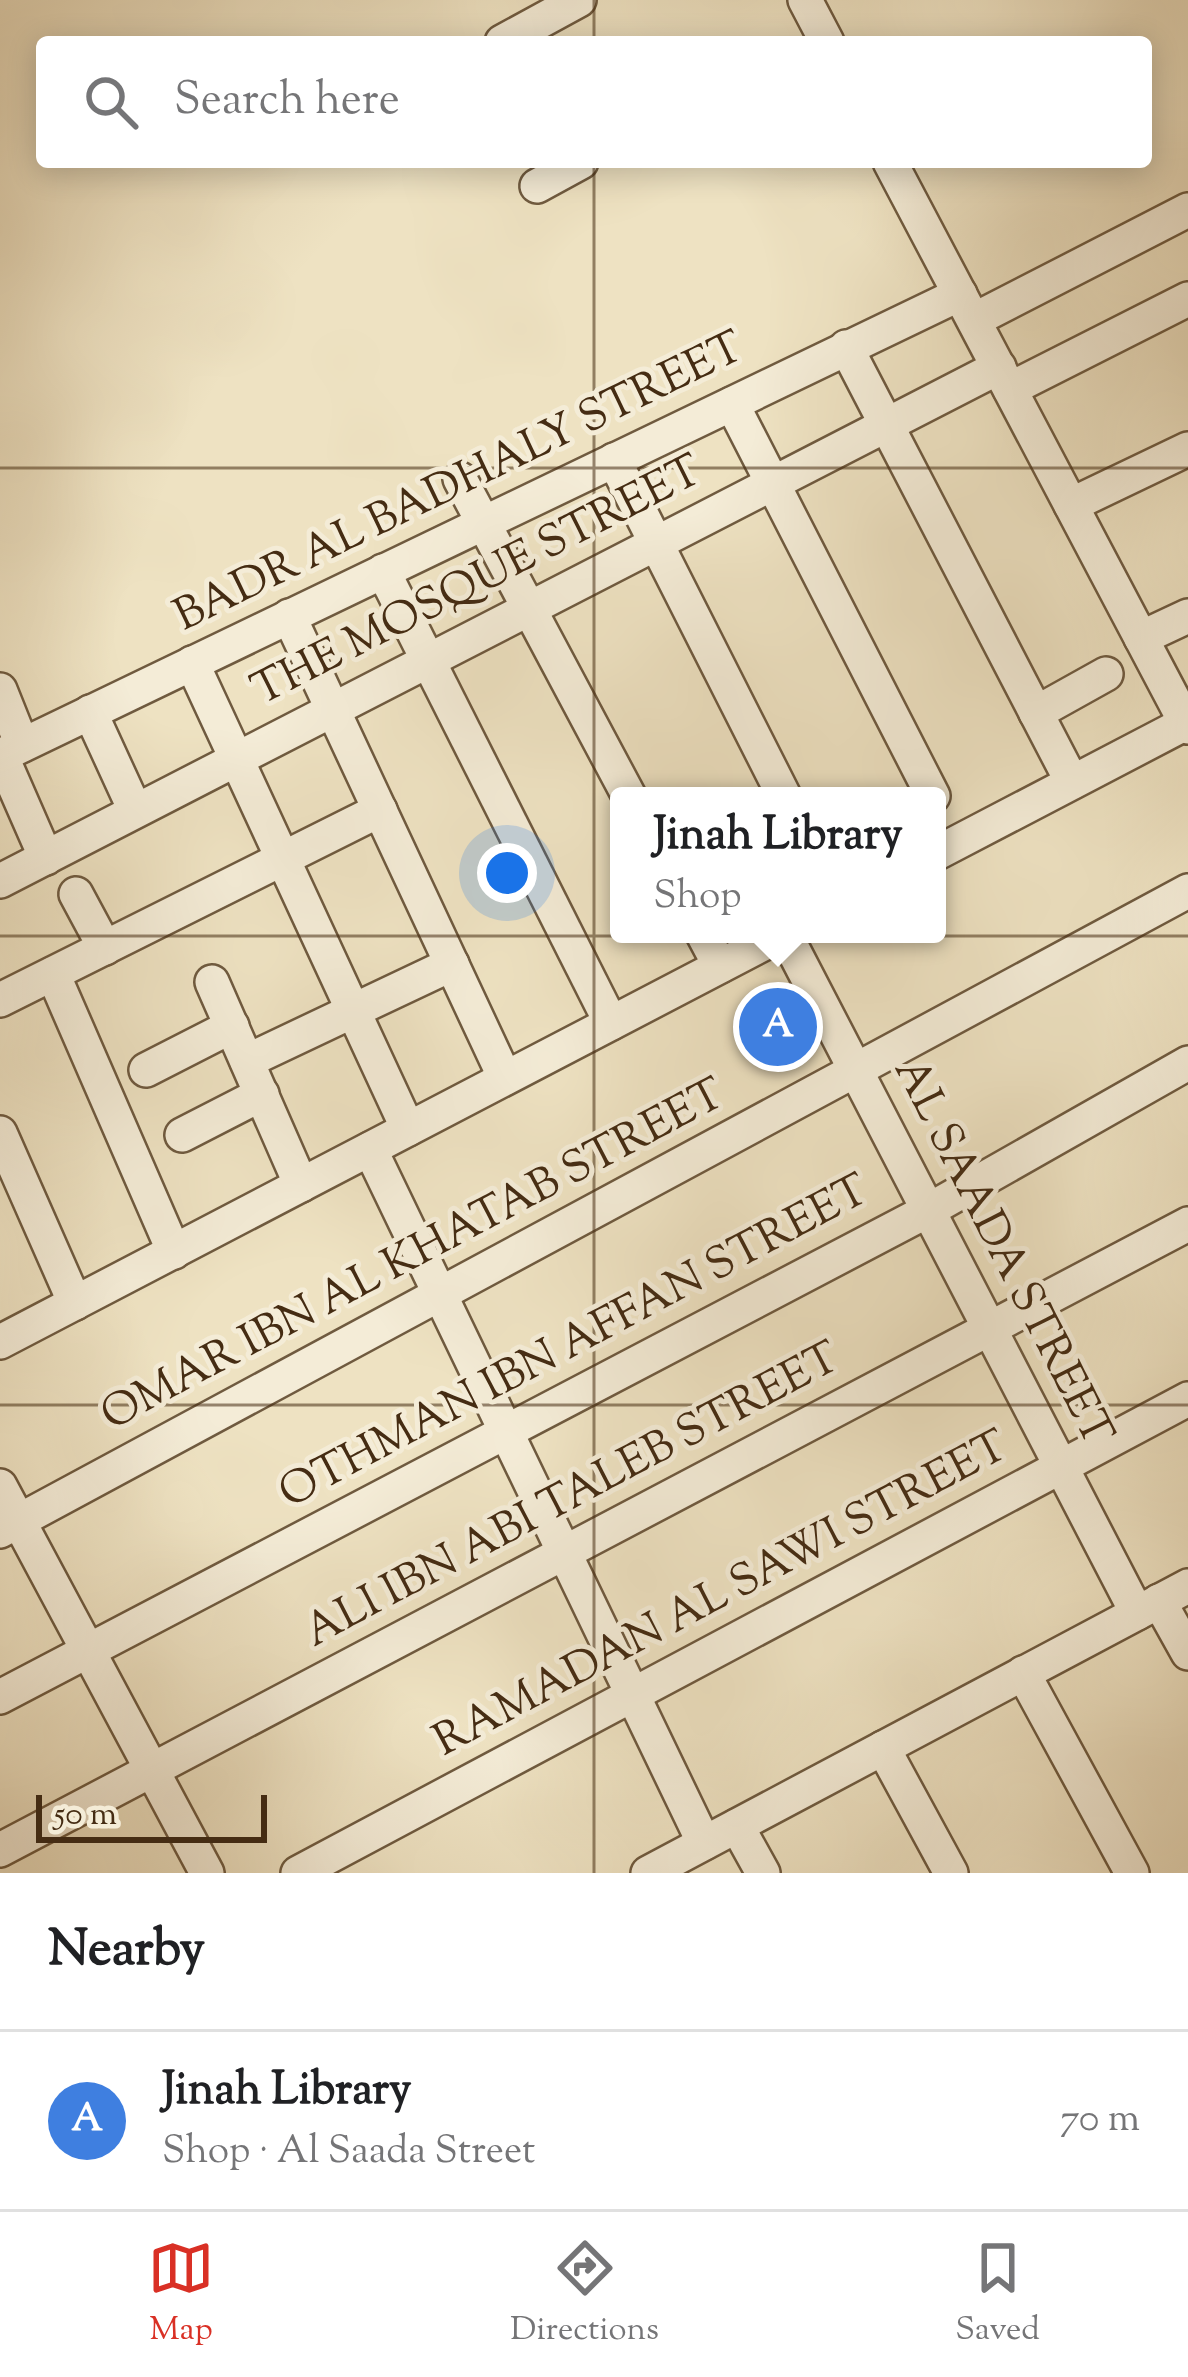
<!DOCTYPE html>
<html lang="en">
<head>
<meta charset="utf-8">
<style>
	:root { --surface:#fff; --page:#f6f6f6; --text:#202124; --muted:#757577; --line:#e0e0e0; --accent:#d93025 }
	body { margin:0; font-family:"Sorts Mill Goudy",serif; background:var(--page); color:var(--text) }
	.scale { position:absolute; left:36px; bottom:30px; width:231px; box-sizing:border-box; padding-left:12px; border:6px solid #452c13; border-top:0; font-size:33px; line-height:42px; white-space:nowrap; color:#452c13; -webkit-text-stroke:9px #f4ecd7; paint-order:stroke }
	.you { position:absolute; left:507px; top:873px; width:42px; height:42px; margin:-30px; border:9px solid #fff; border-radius:50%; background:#1a73e8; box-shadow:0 0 0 18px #1a73e833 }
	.badge { display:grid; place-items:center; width:78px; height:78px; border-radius:50%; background:var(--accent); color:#fff; font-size:39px; font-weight:700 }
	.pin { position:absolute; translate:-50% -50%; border:6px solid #fff; box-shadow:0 3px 12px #0006 }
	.popup { position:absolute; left:610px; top:787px; width:336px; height:156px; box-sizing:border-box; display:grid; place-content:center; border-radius:12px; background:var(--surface); filter:drop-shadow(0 3px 9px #0005); font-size:39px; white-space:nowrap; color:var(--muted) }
	.popup b { font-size:45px; color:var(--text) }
	.popup::after { content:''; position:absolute; left:50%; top:100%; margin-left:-24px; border:24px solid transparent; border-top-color:var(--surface) }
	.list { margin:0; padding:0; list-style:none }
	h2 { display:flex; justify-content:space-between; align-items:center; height:156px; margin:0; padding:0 48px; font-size:51px }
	h2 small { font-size:39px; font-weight:400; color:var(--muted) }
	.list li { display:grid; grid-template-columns:78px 1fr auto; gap:36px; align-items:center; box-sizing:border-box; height:180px; padding:0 48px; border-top:3px solid var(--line) }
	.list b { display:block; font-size:45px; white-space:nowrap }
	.list p { margin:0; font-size:39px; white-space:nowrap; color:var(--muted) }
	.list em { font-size:39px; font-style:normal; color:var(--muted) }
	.icon { flex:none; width:66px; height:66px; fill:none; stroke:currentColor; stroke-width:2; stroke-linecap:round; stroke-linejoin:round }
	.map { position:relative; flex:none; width:1188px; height:1873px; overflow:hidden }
	.search { position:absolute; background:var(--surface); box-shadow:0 6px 30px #0003; left:36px; right:36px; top:36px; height:132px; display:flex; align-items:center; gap:30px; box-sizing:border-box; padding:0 42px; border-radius:12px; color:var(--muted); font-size:45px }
	.sheet { height:336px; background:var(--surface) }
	nav { display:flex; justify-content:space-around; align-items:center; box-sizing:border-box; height:168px; border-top:3px solid var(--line); background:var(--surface); font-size:33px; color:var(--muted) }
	nav a { display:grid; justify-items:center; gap:6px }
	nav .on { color:var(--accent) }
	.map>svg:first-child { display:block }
</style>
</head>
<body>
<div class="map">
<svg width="1188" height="1873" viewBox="0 0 1188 1873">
	<rect width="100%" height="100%" fill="#eee2c2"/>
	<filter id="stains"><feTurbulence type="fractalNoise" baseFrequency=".00167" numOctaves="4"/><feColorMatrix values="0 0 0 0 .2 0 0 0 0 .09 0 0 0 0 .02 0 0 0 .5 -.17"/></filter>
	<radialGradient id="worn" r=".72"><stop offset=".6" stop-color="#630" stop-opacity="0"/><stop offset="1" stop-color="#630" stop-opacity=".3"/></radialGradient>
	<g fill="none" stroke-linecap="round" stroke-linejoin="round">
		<!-- minor casing -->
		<g stroke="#6f5a3f" stroke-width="38">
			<g id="minor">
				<path d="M805,0L827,42"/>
				<path d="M502,42L579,0"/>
				<path d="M890,162L1188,727"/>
				<path d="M537,186L581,162"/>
				<path d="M974,320L1188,210"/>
				<path d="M846,347L1072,782"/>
				<path d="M1010,389L1188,299"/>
				<path d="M732,404L933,796"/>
				<path d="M614,460L784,796"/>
				<path d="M460,479L629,796"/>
				<path d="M1071,505L1188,449"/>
				<path d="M383,571L611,1023"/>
				<path d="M289,616L505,1078"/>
				<path d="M1141,638L1188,616"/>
				<path d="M192,663L408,1129"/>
				<path d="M0,690L22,745"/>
				<path d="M90,712L135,810"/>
				<path d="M1036,713L1106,674"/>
				<path d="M1,755L46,858"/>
				<path d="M0,756L960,294"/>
				<path d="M937,853L1188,722"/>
				<path d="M0,881L999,367"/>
				<path d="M76,894L105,948"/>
				<path d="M703,934L720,966"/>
				<path d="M785,934L1137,1613"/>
				<path d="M53,974L174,1252"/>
				<path d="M212,982L301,1185"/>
				<path d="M0,1000L380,810"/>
				<path d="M247,1061L452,964"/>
				<path d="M146,1070L232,1026"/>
				<path d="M0,1133L75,1303"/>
				<path d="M182,1135L262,1094"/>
				<path d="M370,1149L704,1843"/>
				<path d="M0,1342L782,934"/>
				<path d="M0,1486L207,1873"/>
				<path d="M0,1531L1188,891"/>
				<path d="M1159,1601L1188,1653"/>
				<path d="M1023,1673L1132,1873"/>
				<path d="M0,1697L929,1210L1188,1063"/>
				<path d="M883,1748L951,1873"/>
				<path d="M737,1826L763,1873"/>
				<path d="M0,1850L1188,1224"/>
				<path d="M298,1873L1188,1399"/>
				<path d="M648,1873L1188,1586"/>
			</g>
		</g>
		<!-- minor -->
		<use href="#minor" stroke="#f4ecd7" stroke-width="33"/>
	</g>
	<!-- grid -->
	<path fill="none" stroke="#452c13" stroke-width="3" stroke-opacity="0.55" d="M594,0V42M594,162V1873M0,468H1188M0,936H1188M0,1405H1188"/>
	<g text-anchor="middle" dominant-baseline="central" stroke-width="10" stroke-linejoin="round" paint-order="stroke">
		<!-- street labels -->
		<g font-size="45" fill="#452c13" stroke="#f4ecd7">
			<text transform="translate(460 484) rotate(-26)">BADR AL BADHALY STREET</text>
			<text transform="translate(478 583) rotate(-27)">THE MOSQUE STREET</text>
			<text transform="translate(1001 1253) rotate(63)">AL SAADA STREET</text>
			<text transform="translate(414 1257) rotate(-28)">OMAR IBN AL KHATAB STREET</text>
			<text transform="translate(575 1344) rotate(-28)">OTHMAN IBN AFFAN STREET</text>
			<text transform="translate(573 1497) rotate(-28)">ALI IBN ABI TALEB STREET</text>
			<text transform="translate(722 1596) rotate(-28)">RAMADAN AL SAWI STREET</text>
		</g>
	</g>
	<rect width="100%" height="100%" filter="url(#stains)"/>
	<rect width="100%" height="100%" fill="url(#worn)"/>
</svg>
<div class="scale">50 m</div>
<div class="you"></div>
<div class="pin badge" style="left:778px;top:1027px;background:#3f7fe0">A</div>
<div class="popup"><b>Jinah Library</b>Shop</div>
<div class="search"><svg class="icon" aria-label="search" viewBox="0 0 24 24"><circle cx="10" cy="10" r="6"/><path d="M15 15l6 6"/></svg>Search here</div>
</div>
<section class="sheet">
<h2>Nearby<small></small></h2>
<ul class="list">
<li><span class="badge" style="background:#3f7fe0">A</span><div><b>Jinah Library</b><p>Shop · Al Saada Street</p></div><em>70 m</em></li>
</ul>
</section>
<nav>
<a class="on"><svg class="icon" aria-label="map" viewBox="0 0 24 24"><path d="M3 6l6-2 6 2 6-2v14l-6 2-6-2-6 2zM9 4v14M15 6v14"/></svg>Map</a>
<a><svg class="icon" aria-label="directions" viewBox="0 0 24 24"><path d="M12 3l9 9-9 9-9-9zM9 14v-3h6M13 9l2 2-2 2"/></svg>Directions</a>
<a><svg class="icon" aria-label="saved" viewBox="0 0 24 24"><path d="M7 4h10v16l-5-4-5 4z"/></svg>Saved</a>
</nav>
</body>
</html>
